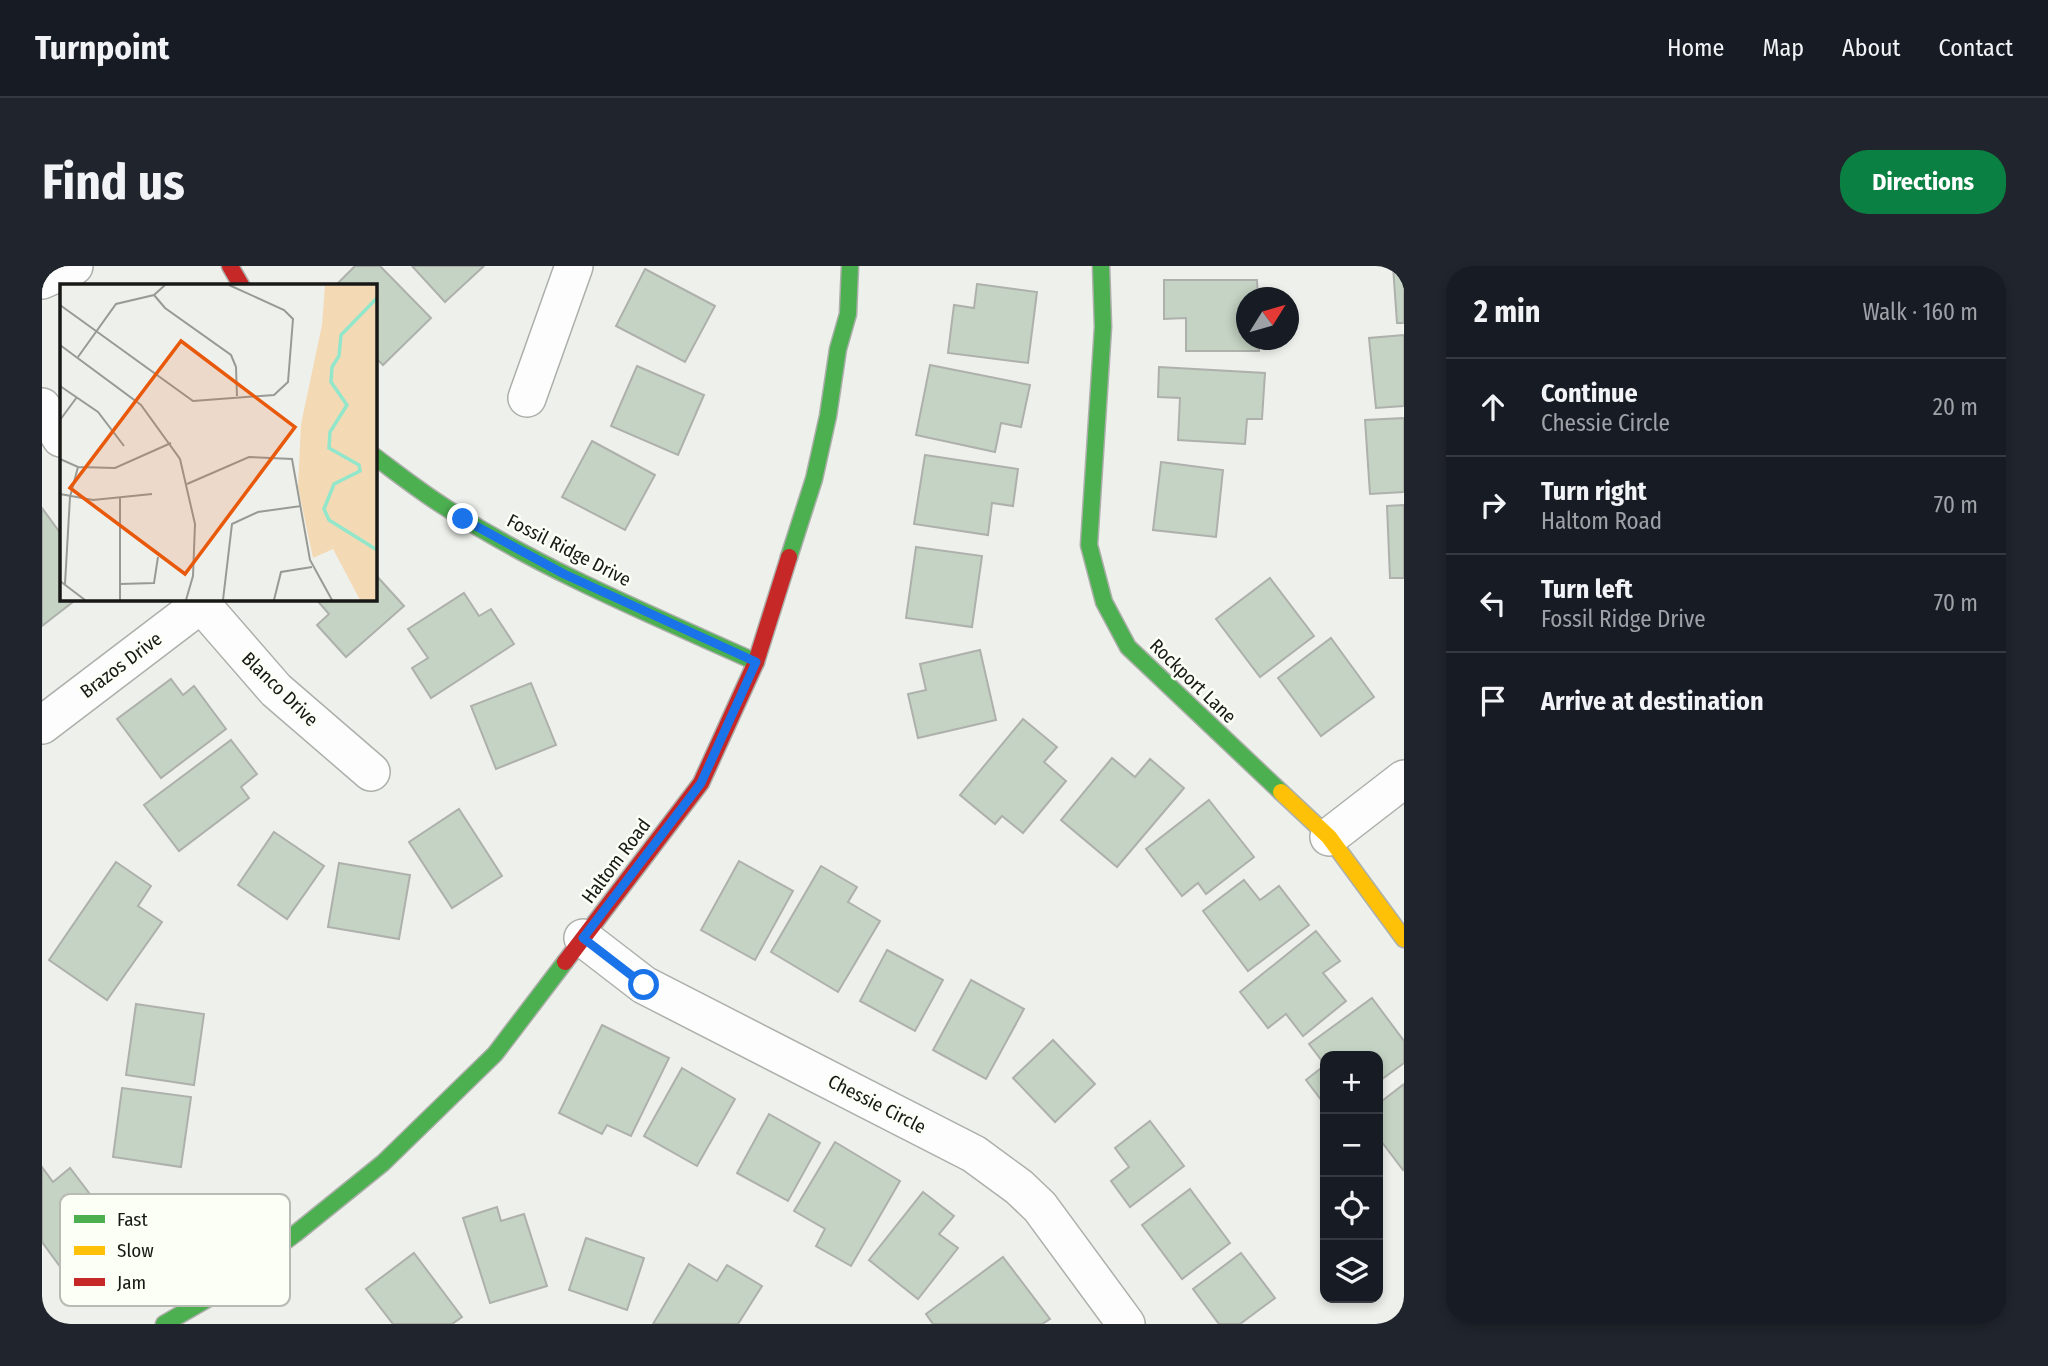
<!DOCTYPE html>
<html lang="en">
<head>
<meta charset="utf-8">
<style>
	:root { --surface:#171b24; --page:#20242c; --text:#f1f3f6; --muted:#9ea1a6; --line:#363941; --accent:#0b8043 }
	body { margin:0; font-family:"Fira Sans Condensed",sans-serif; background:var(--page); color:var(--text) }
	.controls { position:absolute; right:21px; bottom:21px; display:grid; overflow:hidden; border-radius:14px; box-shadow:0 4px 10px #0003 }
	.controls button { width:63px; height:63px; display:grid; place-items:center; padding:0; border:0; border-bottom:2px solid var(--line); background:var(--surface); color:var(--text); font:35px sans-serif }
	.compass { position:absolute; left:1194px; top:21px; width:63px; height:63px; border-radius:50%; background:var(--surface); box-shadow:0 4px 10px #0003; rotate:53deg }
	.stop { position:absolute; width:21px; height:21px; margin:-16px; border:5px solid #1a73e8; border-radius:50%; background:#fff }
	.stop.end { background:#1a73e8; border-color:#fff; box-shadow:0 2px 7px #0008 }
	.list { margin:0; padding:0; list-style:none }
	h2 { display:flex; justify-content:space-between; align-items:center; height:91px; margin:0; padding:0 28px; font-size:30px }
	h2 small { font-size:23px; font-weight:400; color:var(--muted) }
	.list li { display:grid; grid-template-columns:46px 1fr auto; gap:21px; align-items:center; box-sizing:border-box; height:98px; padding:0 28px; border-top:2px solid var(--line) }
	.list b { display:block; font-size:26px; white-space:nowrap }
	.list p { margin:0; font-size:23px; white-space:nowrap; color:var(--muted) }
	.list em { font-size:23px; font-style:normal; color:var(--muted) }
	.icon { flex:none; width:38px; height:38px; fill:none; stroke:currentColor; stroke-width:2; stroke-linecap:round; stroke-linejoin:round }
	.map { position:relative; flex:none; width:1362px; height:1058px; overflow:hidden; border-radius:28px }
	header { display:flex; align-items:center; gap:42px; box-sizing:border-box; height:98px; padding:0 35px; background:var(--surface); border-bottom:2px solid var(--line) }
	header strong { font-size:33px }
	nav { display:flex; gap:38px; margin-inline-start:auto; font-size:24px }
	.intro { display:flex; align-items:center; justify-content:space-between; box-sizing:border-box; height:168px; padding:0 42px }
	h1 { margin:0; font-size:49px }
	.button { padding:18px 32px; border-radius:28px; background:var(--accent); color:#fff; font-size:24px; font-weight:700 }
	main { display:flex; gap:42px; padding:0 42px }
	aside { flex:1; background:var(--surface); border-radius:28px; box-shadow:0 4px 10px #0003 }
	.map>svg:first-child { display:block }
</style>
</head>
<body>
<header>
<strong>Turnpoint</strong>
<nav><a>Home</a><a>Map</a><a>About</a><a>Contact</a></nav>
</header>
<div class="intro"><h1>Find us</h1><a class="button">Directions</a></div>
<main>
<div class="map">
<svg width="1362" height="1058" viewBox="0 0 1362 1058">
	<rect width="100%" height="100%" fill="#eef0eb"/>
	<!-- building -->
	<g fill="#c4d3c3" stroke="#aeb0ac" stroke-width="2">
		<path d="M313,0H338L389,52L341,99L332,90V19H294Z"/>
		<path d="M370,0H442L403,36Z"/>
		<path d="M1351,0H1362V57H1355Z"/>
		<path d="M603,3L673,40L643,96L574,60Z"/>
		<path d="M1122,14H1215L1216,32H1204V74H1217V85H1144V52L1122,53Z"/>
		<path d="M935,18L995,26L986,97L906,87L912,39L932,42Z"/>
		<path d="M1362,69V140L1334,142L1327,72Z"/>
		<path d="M888,99L988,119L979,161L959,157L953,186L874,169Z"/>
		<path d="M595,100L662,129L636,189L569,160Z"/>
		<path d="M1117,101L1223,107L1220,153H1205L1203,178L1136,174L1138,132L1116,131Z"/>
		<path d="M1362,152V226L1328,228L1323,154Z"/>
		<path d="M550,175L613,209L583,264L520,231Z"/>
		<path d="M883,189L976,203L971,240L950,237L946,269L872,258Z"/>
		<path d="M1119,196L1181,204L1174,271L1111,264Z"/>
		<path d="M1362,239V312H1348L1345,240Z"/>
		<path d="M0,242L19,268V332H36L0,360Z"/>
		<path d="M874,281L940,290L930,361L864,352Z"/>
		<path d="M332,307L362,340L304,391L275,359L287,348L273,332H332Z"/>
		<path d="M1228,312L1272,370L1218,411L1174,353Z"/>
		<path d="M422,327L437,350L449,343L472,378L389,432L370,402L386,392L366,363Z"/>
		<path d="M1289,372L1332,431L1279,470L1236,412Z"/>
		<path d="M938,384L954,454L876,472L866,428L884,424L878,398Z"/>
		<path d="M129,413L141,429L152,420L184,463L119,512L75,453Z"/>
		<path d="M489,417L514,479L454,503L429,440Z"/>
		<path d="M981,453L1015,481L1002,496L1024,515L981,567L960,550L953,558L918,529Z"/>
		<path d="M189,474L215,508L199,521L207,532L137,585L102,539Z"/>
		<path d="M1070,492L1093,511L1108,493L1142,522L1075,601L1019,554Z"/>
		<path d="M1167,534L1212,591L1164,628L1156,617L1140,630L1104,583Z"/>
		<path d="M417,543L460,610L410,642L367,576Z"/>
		<path d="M232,566L282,600L245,653L196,619Z"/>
		<path d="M697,595L751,625L713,694L659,664Z"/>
		<path d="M74,596L109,620L96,640L120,656L65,734L7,694Z"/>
		<path d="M297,597L368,609L357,673L286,661Z"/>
		<path d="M779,600L815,621L806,636L838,655L796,726L729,686Z"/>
		<path d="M1202,614L1218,634L1237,620L1267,659L1206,705L1161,645Z"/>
		<path d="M1274,665L1298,695L1281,707L1304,735L1261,770L1244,748L1226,762L1198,726Z"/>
		<path d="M845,684L901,714L873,765L818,735Z"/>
		<path d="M929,714L982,743L944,813L891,784Z"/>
		<path d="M1330,732L1362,775V797L1336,816V790H1283V839L1264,814L1283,799L1267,778Z"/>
		<path d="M94,738L162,748L152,819L84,809Z"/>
		<path d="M560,759L627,792L589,870L565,859L560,868L517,847Z"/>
		<path d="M1011,774L1053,818L1013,856L971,812Z"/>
		<path d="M640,802L693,833L655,900L602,870Z"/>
		<path d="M1362,818V903L1361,904L1336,871V838Z"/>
		<path d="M80,822L149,831L139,901L71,891Z"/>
		<path d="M727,848L778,877L746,935L695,907Z"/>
		<path d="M1108,855L1142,900L1088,941L1069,915L1087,901L1073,882Z"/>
		<path d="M793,876L858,915L809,1000L774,980L783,963L752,945Z"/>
		<path d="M0,901L11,916L28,902L76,965L22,1006L0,976Z"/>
		<path d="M1148,923L1188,977L1140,1013L1100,959Z"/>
		<path d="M881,926L912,950L897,968L916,982L876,1033L827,994Z"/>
		<path d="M455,941L459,955L482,948L505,1020L448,1037L421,952Z"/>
		<path d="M544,972L602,992L585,1044L527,1024Z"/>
		<path d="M372,987L420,1051L410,1058H351L324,1023Z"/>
		<path d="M1199,987L1233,1032L1198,1058H1177L1151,1023Z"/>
		<path d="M961,991L1008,1053L1000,1058H891L884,1048Z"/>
		<path d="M647,998L675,1015L685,999L720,1020L696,1058H611Z"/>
	</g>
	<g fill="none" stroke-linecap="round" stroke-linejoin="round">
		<!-- street casing -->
		<g stroke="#adafab" stroke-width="40">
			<g id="street">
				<path d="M0,14L32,0"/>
				<path d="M485,132L532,0"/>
				<path d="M0,141L19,172"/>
				<path d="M154,332L234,424L329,506"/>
				<path d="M0,459L159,338"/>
				<path d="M1287,571L1362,513"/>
				<path d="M541,672L602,719L932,888L977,921L998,941L1084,1058"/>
			</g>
		</g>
		<!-- fast casing -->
		<g stroke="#adafab" stroke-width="19">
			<g id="fast">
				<path d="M1059,0L1061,61L1047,279L1062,336L1086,381L1239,526"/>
				<path d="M332,190C356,208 380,227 406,243C503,305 610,349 714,396"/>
				<path d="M747,291L772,213L786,150L796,83L806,48L808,0"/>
				<path d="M122,1058L167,1032L253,968L341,897L453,788L523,696"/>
			</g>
		</g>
		<!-- slow casing -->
		<g stroke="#adafab" stroke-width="19">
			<path id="slow" d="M1239,526L1287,571L1362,673"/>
		</g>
		<!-- jam casing -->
		<g stroke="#adafab" stroke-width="19">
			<g id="jam">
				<path d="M188,0L199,19"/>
				<path d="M523,696L659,517L714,396L747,291"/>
			</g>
		</g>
		<!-- street -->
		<use href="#street" stroke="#fcfdfc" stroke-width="37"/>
		<!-- fast -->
		<use href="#fast" stroke="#4caf50" stroke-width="16"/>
		<!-- slow -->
		<use href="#slow" stroke="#ffc107" stroke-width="16"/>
		<!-- jam -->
		<use href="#jam" stroke="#c62828" stroke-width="16"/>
	</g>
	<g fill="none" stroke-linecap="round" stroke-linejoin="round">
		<!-- route -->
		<path stroke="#1a73e8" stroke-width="9" d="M421,253L522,308L714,396L659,517L541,672L602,719"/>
	</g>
	<g text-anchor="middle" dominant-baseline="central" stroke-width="5" stroke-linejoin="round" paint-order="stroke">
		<!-- street labels -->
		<g font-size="19" fill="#181916" stroke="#fcfff6">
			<text transform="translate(527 284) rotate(27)">Fossil Ridge Drive</text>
			<text transform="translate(79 399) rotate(-37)">Brazos Drive</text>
			<text transform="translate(1151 415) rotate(44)">Rockport Lane</text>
			<text transform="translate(238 423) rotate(44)">Blanco Drive</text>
			<text transform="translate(574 595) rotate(-53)">Haltom Road</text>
			<text transform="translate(835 838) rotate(27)">Chessie Circle</text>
		</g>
	</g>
	<!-- overview -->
	<g transform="translate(18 18)">
		<rect width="317" height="317" fill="#eef0eb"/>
		<path d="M265,1H317V316H300L273,265L253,274L238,203L241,140L262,41Z" fill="#f4d9b5"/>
		<path fill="none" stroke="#92e6ca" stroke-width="3.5" d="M317,14L281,51L279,72L272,83L271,98L287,121L270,148L269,164L299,181L300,187L274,200L264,225L269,236L317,266"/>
		<path fill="none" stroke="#989a96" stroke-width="2" d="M94,11L105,24L171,71L176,83L177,112M0,21L133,117L214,111L228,98L233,35L224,26L169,1M0,61L81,121L120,175L135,240L133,292L126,316M18,73L56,20L94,11L105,1M0,102L38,128L64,162M0,136L17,113M0,175L18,183L55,184L111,159M127,200L189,173L232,175L250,276L272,316M0,210L33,216L92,210M60,214V316M0,297L25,316M5,300L10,213L18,183M60,300L94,299L98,273M163,316L172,240L198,228L241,222M214,316L221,288L252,283"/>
		<path fill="#e8590c" fill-opacity="0.15" stroke="#e8590c" stroke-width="3.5" d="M121,57L235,143L125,290L10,204Z"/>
		<rect width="317" height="317" fill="none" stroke="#181916" stroke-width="3.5"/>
	</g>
	<!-- legend -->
	<rect x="18" y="928" width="230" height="112" rx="10" fill="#fcfff6" stroke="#b8bab3" stroke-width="2"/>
	<rect x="32" y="949" width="31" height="8" fill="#4caf50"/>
	<rect x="32" y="980" width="31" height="9" fill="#ffc107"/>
	<rect x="32" y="1012" width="31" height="8" fill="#c62828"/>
	<g font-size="19" fill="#181916">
		<text x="75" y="960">Fast</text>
		<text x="75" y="991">Slow</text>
		<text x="75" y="1023">Jam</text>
	</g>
</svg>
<div class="controls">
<button>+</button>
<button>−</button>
<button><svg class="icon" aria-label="locate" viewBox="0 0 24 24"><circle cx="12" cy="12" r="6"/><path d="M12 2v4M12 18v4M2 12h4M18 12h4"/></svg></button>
<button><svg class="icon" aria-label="layers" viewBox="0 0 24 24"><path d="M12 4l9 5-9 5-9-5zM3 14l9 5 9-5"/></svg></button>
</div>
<svg class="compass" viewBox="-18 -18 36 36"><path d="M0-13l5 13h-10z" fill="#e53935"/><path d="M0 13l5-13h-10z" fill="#9ea1a6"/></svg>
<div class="stop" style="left:602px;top:719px"></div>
<div class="stop end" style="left:421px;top:253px"></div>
</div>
<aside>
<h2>2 min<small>Walk · 160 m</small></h2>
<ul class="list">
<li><svg class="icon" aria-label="ahead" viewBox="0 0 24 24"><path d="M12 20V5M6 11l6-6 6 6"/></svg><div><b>Continue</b><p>Chessie Circle</p></div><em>20 m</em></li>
<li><svg class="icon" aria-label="right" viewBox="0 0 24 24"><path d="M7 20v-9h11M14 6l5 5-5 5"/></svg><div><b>Turn right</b><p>Haltom Road</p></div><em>70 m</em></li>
<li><svg class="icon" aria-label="left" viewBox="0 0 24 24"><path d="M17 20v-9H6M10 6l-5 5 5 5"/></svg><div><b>Turn left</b><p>Fossil Ridge Drive</p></div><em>70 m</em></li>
<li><svg class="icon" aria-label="arrive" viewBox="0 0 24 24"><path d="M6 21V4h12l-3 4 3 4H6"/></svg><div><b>Arrive at destination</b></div></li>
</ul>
</aside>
</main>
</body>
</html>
